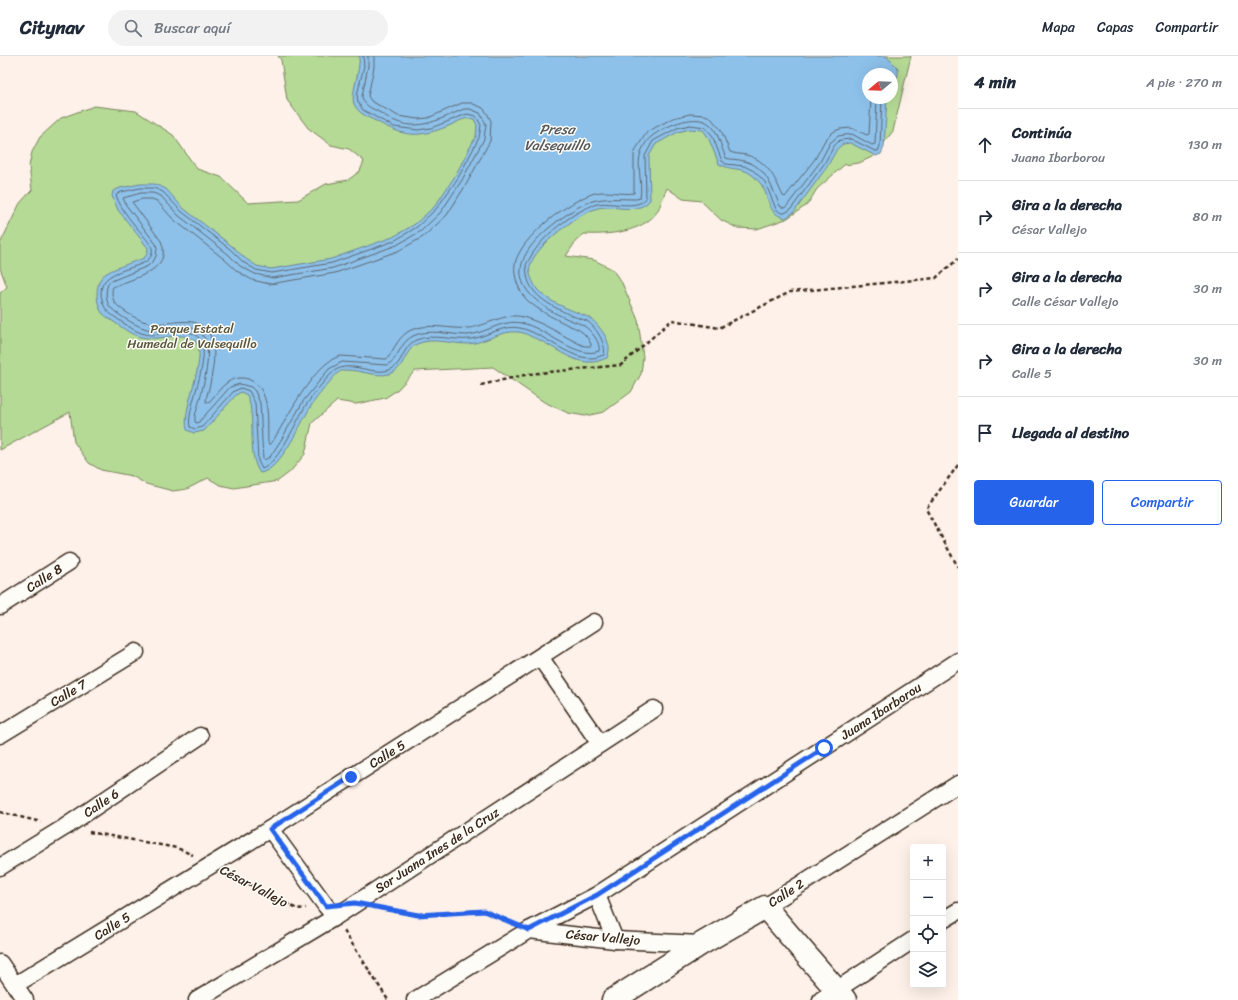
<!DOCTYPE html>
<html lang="es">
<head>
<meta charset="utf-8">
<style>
	:root { --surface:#fff; --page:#f2f2f3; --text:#1f2937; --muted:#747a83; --line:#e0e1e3; --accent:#2563eb }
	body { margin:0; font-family:Sriracha,sans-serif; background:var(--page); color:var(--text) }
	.controls { position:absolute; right:12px; bottom:12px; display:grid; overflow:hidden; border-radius:4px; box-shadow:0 4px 16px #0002 }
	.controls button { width:36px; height:36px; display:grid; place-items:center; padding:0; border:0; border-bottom:1px solid var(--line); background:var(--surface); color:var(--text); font:20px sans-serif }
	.compass { position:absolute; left:862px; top:12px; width:36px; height:36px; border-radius:50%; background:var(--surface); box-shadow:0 4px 16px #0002; rotate:251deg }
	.stop { position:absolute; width:12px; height:12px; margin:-9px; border:3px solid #2563eb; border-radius:50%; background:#fff }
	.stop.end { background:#2563eb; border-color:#fff; box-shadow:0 1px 4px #0008 }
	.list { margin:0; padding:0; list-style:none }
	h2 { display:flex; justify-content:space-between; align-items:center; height:52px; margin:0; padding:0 16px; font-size:17px }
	h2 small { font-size:13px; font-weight:400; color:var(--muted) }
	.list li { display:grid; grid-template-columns:26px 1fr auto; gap:12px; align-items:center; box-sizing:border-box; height:72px; padding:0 16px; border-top:1px solid var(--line) }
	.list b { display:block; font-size:15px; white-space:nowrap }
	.list p { margin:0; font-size:13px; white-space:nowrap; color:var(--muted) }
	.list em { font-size:13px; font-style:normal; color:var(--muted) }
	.actions { display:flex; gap:8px; padding:12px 16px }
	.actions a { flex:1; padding:9px 0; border:1px solid var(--accent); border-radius:4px; text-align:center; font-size:14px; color:var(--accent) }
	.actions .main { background:var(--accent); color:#fff }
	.icon { flex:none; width:22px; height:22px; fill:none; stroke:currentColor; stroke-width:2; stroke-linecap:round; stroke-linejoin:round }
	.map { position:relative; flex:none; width:958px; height:944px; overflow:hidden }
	header { display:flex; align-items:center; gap:24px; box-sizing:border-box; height:56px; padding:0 20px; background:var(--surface); border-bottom:1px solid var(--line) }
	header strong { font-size:19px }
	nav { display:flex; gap:22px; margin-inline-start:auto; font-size:14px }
	.search { width:280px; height:36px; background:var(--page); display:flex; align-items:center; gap:10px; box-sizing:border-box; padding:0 14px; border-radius:22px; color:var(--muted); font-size:15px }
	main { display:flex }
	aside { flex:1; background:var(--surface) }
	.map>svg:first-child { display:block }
</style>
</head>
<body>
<header>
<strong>Citynav</strong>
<div class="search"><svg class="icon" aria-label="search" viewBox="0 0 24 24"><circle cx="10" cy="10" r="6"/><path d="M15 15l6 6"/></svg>Buscar aquí</div>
<nav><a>Mapa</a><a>Capas</a><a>Compartir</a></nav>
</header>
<main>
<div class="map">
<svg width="958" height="944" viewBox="0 0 958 944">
	<rect width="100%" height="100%" fill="#fdf1e9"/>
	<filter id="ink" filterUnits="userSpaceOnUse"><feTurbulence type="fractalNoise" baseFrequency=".025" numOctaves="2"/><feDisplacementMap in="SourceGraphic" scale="8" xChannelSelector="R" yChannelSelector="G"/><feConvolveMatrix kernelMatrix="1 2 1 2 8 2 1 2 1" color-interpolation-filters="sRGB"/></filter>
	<g filter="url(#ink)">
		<!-- green -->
		<path fill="#b5da95" stroke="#78825a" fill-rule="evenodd" d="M278,0H911L893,75L874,100L859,107L844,109L817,133L807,149L786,163L757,173L737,172L721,164L701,145L683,143L667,132C663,140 661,149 657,156C642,177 607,179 584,178L576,185L566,200L594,204L612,213L622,227L638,264L643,301L641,318L631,336L604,356L585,360L568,357L544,346L493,311L415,315L397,334L385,342L356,348L337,345L312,367L305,398L290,416L278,425L234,432L220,429L208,422L187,433L173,435L146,428L132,420L101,414L89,407L74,386L70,356L0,394V237L7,231L0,212V188L20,147L32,134L29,110L32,96L40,81L61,62L94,50L136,55L173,79L197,113L221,121L248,147L298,144L326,128L348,124L360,115L364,105L349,93L331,89L308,72L287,44L281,4ZM868,18H892V42H868Z"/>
		<!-- water -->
		<path fill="#8dc1ea" stroke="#6c8598" d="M359,0H886L898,12V19L892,30V18H868V42H887L884,91L881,98L876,100L850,87L843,88L837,93L827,111L794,156L786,162C765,158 771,140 760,127C745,108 736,117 719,108L708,81L703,74L690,73L678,76L656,88L649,100L650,144C637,160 615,148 598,152C579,157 535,190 530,210C528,217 533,227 537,233C546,244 563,251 576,256C580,258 586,260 590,262C597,267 606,279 608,287C610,291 609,297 607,302C603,303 598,306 593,306C571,308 552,288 532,281C528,279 523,276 518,276C501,274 485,287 468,288C452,288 432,281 417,288C404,294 405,314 389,318C376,322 352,311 341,315C335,318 331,325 326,330C321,337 314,344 310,352C300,368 280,415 260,417C246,398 257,362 247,339L241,336L236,339L204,375L194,377L187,374C181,351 208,304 196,286C189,274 161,284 149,282C145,282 139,281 135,279C130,278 105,260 102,257C96,247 95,232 101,222C106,214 134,206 144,202L147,198L148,192L118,154L112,140L113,135L120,132L140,128H155L166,133L183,152L233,191L246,203L257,210L271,213L331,203L393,181L415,168L435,150L455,120L476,80L477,69L474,63C465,61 459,65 451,69C419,82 406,82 376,65C367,61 358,57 354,48C350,38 361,15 359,0Z"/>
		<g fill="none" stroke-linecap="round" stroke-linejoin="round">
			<!-- shore -->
			<g stroke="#5c6670" stroke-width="1">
				<path d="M363,0L364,10L357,39L358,46L363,54L394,71L418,74L431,72L467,58L476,60L481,69L479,82L458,122L437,152L417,171L394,185L332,207L272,217L256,214L243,206L231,194L181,155L163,136L154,132H140L121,136L116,139C121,154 133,167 143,179C146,183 151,188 152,192C158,219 88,205 103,247C106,256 111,258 119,264C129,271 138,278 151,279C164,279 181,272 194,278C219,290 185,351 190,371L195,373L202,371L234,335L241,332L249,335L255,347L258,405L262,413C279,406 296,366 306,349C313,339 322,327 331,318C347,301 370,320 389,314C403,310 402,290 416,284C433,277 453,285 471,283C486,281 504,268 520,272C544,277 568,303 592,302C596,302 600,300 604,299C607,289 596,271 587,265C583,263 577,262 573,260C555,252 530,241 527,219C527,217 526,213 526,210C526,208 528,205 530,202C541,181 573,155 597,148C610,145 638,155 646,142L645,100L653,85L677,72L690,69L705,71L712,79L722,105L726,108L744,110L754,115L765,126L776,153L781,157H785L791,153L824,108L834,90L840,84L851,83L875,95H878L880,90L882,42"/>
				<path d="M368,0V10L362,40C363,49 371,52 379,56C384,59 390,63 395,65C419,76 442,62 464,53H470L480,57L486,68L484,83L462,124L441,156L421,175L397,189L333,212L273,222L255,218L240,210L228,198L178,159L161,140L153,137H141L123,142L126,149L156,188L157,192L156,200L154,204L148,210L109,226C105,233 105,246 111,252C119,260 139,272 151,274C167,275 191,263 203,280C215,296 200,342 195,360V366L197,367L199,366L230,331L240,328L251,331L255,335L260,347L263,403L264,404L270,401L281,384L304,344L329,313L342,306L387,309C399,303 399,287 413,280C429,272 450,279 467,279C485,278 502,263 521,267C545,271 576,304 599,295C601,287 591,274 584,270C580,267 575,266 570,264C561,260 549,255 541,248C495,214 538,178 569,157C595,139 607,143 636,143L640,142C643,128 636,109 641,96C643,91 647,84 651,81C663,71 693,57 708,67C719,74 720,90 726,102C732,104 738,103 744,105C766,110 772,132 780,150L784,152L787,150L820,106L830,87L838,80L852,78L872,89L875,88L877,42"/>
				<path d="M374,0V11L368,40L371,45L398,60L418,63L428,62L462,47H471L483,52L487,57L491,65L490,85L467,127L447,159L423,181L398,195L335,217L270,228L252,224L237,215L224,203L173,163L157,145L152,143H142L132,146L161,185C174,215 132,222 113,231C111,235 112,244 116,248C122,255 141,266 150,267C169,270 199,256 210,279C217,294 213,312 210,328C209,334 206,340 206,346H209C215,340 220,331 228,326C234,322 241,321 248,323C272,332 267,366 268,386L269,388H271C286,365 314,305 341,300L386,303L388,302C395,291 399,280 411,274C430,266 450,274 469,272C487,270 505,256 523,261C545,267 564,281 584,290H591V288C589,284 586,279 582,276C578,272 571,271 566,268C552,261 539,255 527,244C519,236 513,220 515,208C520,181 570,144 595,137C607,134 622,139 634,137V99L636,93L647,76L673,62L690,58L705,59L710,61L721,74L730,96C735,98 741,98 746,99C767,104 775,122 783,140L785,141L815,103L825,84L833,76L840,73L851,72L867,79L869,78L871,42"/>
			</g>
			<!-- street casing -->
			<g stroke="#3b2a1e" stroke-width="19">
				<g id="street">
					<path d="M0,550L69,506"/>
					<path d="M540,601L600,688"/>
					<path d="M0,679L136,596"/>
					<path d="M270,773L326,850L335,861"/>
					<path d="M0,811L65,771L200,680"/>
					<path d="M597,839L615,884"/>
					<path d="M765,851L958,728"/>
					<path d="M943,864L958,855"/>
					<path d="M529,874L615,884L701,888"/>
					<path d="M0,907L25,944"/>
					<path d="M15,929L270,773L594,566"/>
					<path d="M197,944L335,861L654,653"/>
					<path d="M415,944L529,874L597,839L958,605"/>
					<path d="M821,944L913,884"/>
				</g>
			</g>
			<!-- secondary casing -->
			<g stroke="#3b2a1e" stroke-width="25">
				<path id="secondary" d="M613,944L701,888L765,851L845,944"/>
			</g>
			<!-- path -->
			<g stroke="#3b2a1e" stroke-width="2.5" stroke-dasharray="4 3" stroke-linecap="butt">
				<path d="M481,329L529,318L621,309L672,264L719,272L790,236L936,222L958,203"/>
				<path d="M958,409L926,453L958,511"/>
				<path d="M0,756L41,766"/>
				<path d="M89,776L177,792L193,799"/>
				<path d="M230,818L297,853L306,852"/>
				<path d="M380,852L418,859L484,855L510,866"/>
				<path d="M344,875L388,944"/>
			</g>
			<!-- street -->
			<use href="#street" stroke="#fdfcf7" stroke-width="16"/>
			<!-- secondary -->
			<use href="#secondary" stroke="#fdfcf7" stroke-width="22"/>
		</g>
	</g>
	<g fill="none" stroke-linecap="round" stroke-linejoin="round" filter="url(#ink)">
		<!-- route -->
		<path stroke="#2563eb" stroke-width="5" d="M351,721L270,773L326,850L355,847L418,859L484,855L529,874L597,839L824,692"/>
	</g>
	<g text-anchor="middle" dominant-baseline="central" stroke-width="3" stroke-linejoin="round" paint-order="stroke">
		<!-- park labels -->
		<g font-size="13" fill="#5a563c" stroke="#fdfcf7">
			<text x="192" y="272">Parque Estatal<tspan x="192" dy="15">Humedal de Valsequillo</tspan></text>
		</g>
		<!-- street labels -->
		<g font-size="13" fill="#3b2a1e" stroke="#fdfcf7">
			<text transform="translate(44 522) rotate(-33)">Calle 8</text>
			<text transform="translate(68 637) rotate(-31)">Calle 7</text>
			<text transform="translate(881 655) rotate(-33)">Juana Ibarborou</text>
			<text transform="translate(387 698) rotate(-32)">Calle 5</text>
			<text transform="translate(101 747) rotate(-34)">Calle 6</text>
			<text transform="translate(437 794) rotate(-33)">Sor Juana Ines de la Cruz</text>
			<text transform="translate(254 830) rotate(28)">César Vallejo</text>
			<text transform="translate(786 837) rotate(-33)">Calle 2</text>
			<text transform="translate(112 870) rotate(-32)">Calle 5</text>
			<text transform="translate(603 881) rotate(5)">César Vallejo</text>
		</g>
		<!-- water labels -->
		<g font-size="14" font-style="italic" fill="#54575b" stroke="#fdfcf7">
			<text x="557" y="73">Presa<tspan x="557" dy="16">Valsequillo</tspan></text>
		</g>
	</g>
</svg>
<div class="controls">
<button>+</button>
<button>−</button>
<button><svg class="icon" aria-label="locate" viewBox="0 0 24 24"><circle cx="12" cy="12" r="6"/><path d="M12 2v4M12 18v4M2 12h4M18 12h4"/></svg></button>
<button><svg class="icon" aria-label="layers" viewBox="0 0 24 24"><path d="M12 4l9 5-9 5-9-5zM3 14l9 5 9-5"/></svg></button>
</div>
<svg class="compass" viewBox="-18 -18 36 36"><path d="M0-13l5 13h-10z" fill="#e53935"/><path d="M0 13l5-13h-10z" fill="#747a83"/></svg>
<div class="stop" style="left:824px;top:692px"></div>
<div class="stop end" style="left:351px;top:721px"></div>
</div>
<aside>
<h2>4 min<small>A pie · 270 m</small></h2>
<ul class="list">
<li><svg class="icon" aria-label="ahead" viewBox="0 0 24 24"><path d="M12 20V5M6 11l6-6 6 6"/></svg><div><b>Continúa</b><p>Juana Ibarborou</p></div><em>130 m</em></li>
<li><svg class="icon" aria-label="right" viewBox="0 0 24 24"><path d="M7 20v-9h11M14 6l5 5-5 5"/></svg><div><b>Gira a la derecha</b><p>César Vallejo</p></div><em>80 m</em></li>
<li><svg class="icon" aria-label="right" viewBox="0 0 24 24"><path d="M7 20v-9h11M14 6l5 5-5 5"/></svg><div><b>Gira a la derecha</b><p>Calle César Vallejo</p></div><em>30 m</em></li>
<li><svg class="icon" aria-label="right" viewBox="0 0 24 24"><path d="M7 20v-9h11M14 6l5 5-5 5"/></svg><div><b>Gira a la derecha</b><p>Calle 5</p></div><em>30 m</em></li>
<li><svg class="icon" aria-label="arrive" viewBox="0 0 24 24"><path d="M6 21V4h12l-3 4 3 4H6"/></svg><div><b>Llegada al destino</b></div></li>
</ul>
<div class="actions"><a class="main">Guardar</a><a>Compartir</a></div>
</aside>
</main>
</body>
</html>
